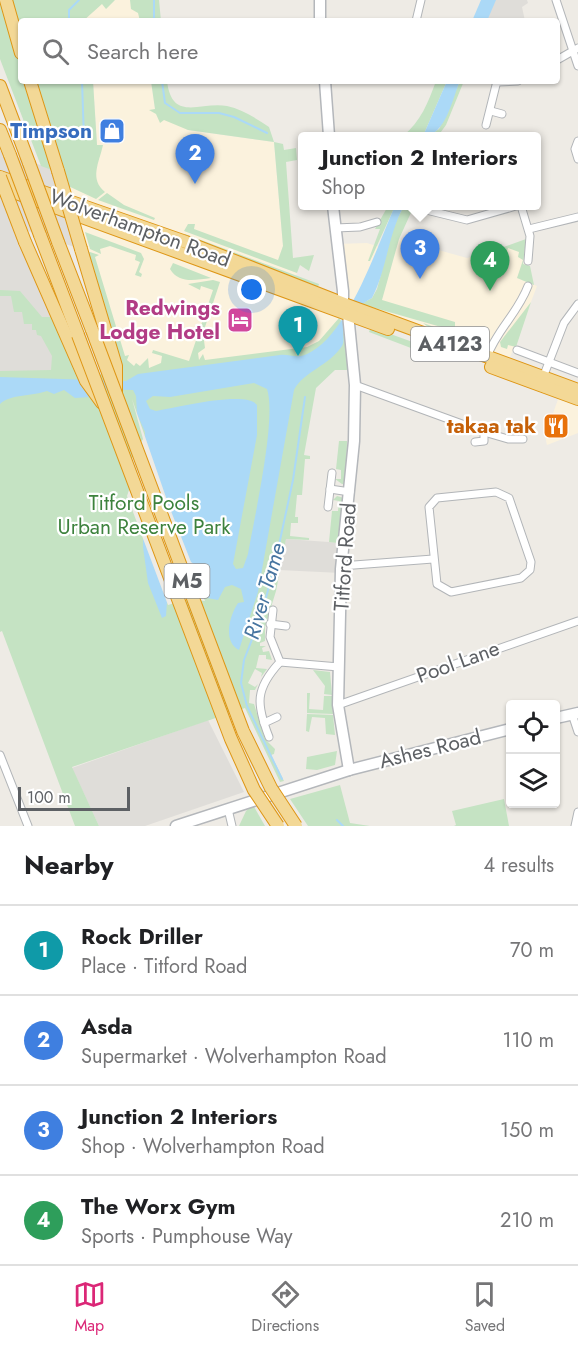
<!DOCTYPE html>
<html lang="en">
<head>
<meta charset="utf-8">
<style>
	:root { --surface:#fff; --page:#f6f6f6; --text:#202124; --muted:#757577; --line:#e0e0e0; --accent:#db2777 }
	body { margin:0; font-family:Jost,sans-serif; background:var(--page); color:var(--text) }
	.controls { position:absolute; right:18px; bottom:18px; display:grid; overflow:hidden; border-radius:6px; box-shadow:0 2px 4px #0004 }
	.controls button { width:54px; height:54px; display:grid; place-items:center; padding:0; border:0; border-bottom:2px solid var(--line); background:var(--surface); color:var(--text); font:30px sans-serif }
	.scale { position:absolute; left:18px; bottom:15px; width:112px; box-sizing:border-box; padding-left:6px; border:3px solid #5d6064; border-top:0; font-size:16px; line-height:21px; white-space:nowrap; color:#5d6064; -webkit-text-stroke:4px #fff; paint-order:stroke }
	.you { position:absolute; left:252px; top:290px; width:21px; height:21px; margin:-15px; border:4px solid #fff; border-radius:50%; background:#1a73e8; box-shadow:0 0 0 9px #1a73e833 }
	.badge { display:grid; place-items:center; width:39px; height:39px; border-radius:50%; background:var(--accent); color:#fff; font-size:20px; font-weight:700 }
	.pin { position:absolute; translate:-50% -50px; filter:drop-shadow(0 2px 3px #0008) }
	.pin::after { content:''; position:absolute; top:32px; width:21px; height:18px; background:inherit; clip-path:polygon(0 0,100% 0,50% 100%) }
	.popup { position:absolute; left:298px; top:132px; width:243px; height:78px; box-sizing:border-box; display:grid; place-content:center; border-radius:6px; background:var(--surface); filter:drop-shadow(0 2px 4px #0005); font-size:20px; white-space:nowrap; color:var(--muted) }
	.popup b { font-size:22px; color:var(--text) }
	.popup::after { content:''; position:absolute; left:50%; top:100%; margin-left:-12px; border:12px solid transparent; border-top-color:var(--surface) }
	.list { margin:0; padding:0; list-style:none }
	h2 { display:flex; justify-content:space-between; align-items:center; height:78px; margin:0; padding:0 24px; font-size:26px }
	h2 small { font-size:20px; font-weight:400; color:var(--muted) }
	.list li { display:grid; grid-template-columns:39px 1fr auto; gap:18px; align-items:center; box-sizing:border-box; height:90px; padding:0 24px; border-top:2px solid var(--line) }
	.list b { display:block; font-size:22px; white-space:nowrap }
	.list p { margin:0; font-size:20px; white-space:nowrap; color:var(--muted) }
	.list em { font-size:20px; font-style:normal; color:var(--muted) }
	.icon { flex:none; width:33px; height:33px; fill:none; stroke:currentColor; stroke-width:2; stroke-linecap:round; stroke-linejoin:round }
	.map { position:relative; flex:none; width:578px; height:826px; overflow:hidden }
	.search { position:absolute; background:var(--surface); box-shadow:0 2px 4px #0004; left:18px; right:18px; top:18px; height:66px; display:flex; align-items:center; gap:15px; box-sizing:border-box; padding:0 21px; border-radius:6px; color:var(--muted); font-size:22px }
	.sheet { height:438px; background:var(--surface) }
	nav { display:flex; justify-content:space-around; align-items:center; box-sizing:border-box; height:84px; border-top:2px solid var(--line); background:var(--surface); font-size:16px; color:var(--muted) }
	nav a { display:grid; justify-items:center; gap:3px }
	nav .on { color:var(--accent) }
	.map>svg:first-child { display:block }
</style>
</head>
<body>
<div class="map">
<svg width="578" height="826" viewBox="0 0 578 826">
	<rect width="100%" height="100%" fill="#eeebe5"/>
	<!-- commercial -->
	<g fill="#fbf2dd">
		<path d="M105,0H138L140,21H83Z"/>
		<path d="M93,81H151L155,109L188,130L274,142L283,246L277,265L297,273L292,288L335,305L339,294L336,244L367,243L383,248L358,302L351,298L339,317L331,348L127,385L63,173L97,145Z"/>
		<path d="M399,239L467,258L512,245L522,253L524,272L522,280L537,286L506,368L361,304L379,309Z"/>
		<path d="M562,388L578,394V433L547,445L545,436Z"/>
	</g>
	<!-- industrial -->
	<g fill="#dfddd9">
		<path d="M489,0H527L528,3L522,7L525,21H480Z"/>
		<path d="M0,151L63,173L86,251L28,231L20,244L79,377L0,391Z"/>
		<path d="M286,539L343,543L341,573L279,570Z"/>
		<path d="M208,720L244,792L145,826H99L72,768Z"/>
	</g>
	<!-- green -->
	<g fill="#c5e3c3">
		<path d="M0,0L21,67V81H25L52,170L41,166L0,59Z"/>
		<path d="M10,0H115L106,9L102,4L83,21H21V38Z"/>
		<path d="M130,0H159L161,21H140L138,13L131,9Z"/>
		<path d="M34,81H93L97,145H103C99,163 89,179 105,192L96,199L66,185Z"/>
		<path d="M151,81H167C172,123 201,101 227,106C242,109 257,119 269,127L274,142L283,144L284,150L296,148L297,160L286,162L293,258L314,255L309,271L300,265L297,273L184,231L188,224H195L194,229L278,260L283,246L274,142L188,130L164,120L160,123L156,114L149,110L155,109Z"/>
		<path d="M436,81H447L423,136H403C421,121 428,103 436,81Z"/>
		<path d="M460,81H464L446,125L438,136H428L439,129Z"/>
		<path d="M107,193L124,205L155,218L154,220L98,200Z"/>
		<path d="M388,206H395L370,261H368L380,229H375Z"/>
		<path d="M404,206H414L399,239L382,300L455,322V331L361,304L372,298L377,289L394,225Z"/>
		<path d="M85,232L141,253L144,259L139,272L142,274L141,277L135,275L140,262L135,260L136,255L110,246L100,249L101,254L90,249Z"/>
		<path d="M185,234L319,284L317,290L185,236Z"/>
		<path d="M526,239L523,264L530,266L534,285L517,278L523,260L518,257L519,252L508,248L506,254L495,250Z"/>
		<path d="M90,252L99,255L95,257L125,356L129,355L127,360L134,366L136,363L140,366L148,358L149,368L161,363L162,356L152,353L153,350L189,361L213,290L201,286L200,290L188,284L213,280L220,282L203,333L205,348L198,353L199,360L203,354L205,360L307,347L319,341L339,318L345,326L349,370H335L316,388L304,455L310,456V459H305L302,495H297L295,517H298V523H291L290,536L309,538V540L286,539L276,591L265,627V641L260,643V646H266L262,648L263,652L269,651L272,660L266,659V655H259L256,668L267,669L261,677L262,673L255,669L248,683L255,687L258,684L255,690H250L249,703L254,704L265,739L275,749L274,754L271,755L284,781L280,782L245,708L72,767L99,826H75L2,631L0,632V371L51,370L52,356L41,336L37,335L36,330H32V324H24L22,312H14L11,296H0V290L20,291L42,317H51L79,377L122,372L87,253Z"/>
		<path d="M173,263L211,278C195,280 179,284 170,269Z"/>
		<path d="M531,302L516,347L508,345L507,349L501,347L500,342Z"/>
		<path d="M423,323L482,344L474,348L437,334Z"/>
		<path d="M371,327L432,349L424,353L369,332Z"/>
		<path d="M339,441H347L346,484H342L335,479H341V470L336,469Z"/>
		<path d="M337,496L344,498L337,543L329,542L332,511H338L339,501L333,500Z"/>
		<path d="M313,670L330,672L332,695L324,694L325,686Z"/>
		<path d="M307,693H310L309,709L323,710L324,696H332L333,714L307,713Z"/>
		<path d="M307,714L333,715L335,735L326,734L325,718L312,717L309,732L306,731Z"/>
		<path d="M337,751L335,765L317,770L306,769L307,757Z"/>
		<path d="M340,785L350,823L370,826H308L290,799Z"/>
		<path d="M504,799L509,826H454L456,825L452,811Z"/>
		<path d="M253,805L265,826H239L246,811Z"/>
	</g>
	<!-- water -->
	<g fill="#abd9f7" fill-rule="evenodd">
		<path d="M481,0H496L487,21H472Z"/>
		<path d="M447,81H460C452,99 446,136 423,136Z"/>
		<path d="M395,206H404C388,234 387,269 372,298C361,303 349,316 344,328C342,334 345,341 342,346C329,366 304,371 294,390L258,592L239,650C222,641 230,615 238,603L244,602L241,589L232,585L225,587L218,600L202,597L167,602L166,616L162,618L148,583L143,547L145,432L137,414L136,396L133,390L92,389L90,397L75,398L64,390L54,394L47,391C34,396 10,394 0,404V377L126,381L138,374L280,355C290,354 297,359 307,354C348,336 377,246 395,206ZM254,383L267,389C277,418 254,519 248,554L243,568L236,569L233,564L257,435V405C246,390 175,408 156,411L150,409L146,401L153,396L170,397Z"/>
	</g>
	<!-- pier -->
	<path fill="#eeebe5" d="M132,399L169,506L191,562L195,565L192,566L205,601L188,599L168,605L127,496L130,487L131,460L143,439Z"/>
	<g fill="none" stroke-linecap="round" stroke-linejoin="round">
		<!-- stream -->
		<g stroke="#abd9f7" stroke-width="2">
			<path d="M154,0V21"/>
			<path d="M69,21V10L79,0"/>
			<path d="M82,81L84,139"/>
			<path d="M162,81L165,103L180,113H219L234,117L267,133"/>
			<path d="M282,779L247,706L241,683L244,660L261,616L274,568L293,480L305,397"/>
			<path d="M337,820L343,826"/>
		</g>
		<!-- street casing -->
		<g stroke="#b2b5b8" stroke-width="9">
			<g id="street">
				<path d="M556,0L578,66"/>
				<path d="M416,21L421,0"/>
				<path d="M557,60L578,48"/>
				<path d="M497,82L518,81"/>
				<path d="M491,111L502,114"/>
				<path d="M486,125L497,81"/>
				<path d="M578,141L575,149L578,159"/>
				<path d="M521,206L530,236L528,261"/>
				<path d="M414,207L467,220L516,206"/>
				<path d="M335,228L360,227L377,222"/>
				<path d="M529,229L578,217"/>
				<path d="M517,350L578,373"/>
				<path d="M487,357C496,331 518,313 528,286"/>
				<path d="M542,380L564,323L578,304"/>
				<path d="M355,385L484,432L508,439H523"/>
				<path d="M475,442L484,441V432"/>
				<path d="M330,489L350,492"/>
				<path d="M496,492L509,498L531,562L530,570L521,578L451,592L437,584L429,507L437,498Z"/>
				<path d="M328,507L332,473"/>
				<path d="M341,566L433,559"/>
				<path d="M273,610L270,637L280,662"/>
				<path d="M270,624L286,626"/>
				<path d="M280,662L339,667"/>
				<path d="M338,705L578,621"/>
				<path d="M572,714L578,732"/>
				<path d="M264,723L277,717"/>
				<path d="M269,737C256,704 255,689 280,662"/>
				<path d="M0,755L28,826"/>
				<path d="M228,809L232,826"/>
				<path d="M575,826L578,812"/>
			</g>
		</g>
		<!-- secondary casing -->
		<g stroke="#b4b7bb" stroke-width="13">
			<g id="secondary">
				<path d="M320,0V21"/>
				<path d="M325,81L329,136"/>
				<path d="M333,206L343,291V304L338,306"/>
				<path d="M556,718L578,713"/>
				<path d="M349,770L338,705L341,569L354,441L355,385L348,314L354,311"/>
				<path d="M176,826L349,770L510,729"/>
			</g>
		</g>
		<!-- highway casing -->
		<g stroke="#de9615" stroke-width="14">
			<g id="highway">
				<path d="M6,0L21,53"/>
				<path d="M30,81L58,171"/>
				<path d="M0,86L29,163"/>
				<path d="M0,130L10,155"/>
				<path d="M0,177L186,242L347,305L578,390"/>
				<path d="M0,187L388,329"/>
				<path d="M40,235L78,335"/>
				<path d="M25,242L86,381L102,403"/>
				<path d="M58,242L92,330"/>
				<path d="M81,249L116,366V392"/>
				<path d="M491,367L578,399"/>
			</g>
		</g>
		<!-- street -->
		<use href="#street" stroke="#fff" stroke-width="7"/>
		<!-- secondary -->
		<use href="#secondary" stroke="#fff" stroke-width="10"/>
		<!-- highway -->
		<use href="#highway" stroke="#f3d896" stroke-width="12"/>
		<!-- highway-bridge casing -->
		<g stroke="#de9615" stroke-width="14" stroke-linecap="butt">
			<g id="highway-bridge">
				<path d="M10,155L40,235"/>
				<path d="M29,163L58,242"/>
				<path d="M58,171L81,249"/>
				<path d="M0,177L25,242"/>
				<path d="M92,330L243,731L271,788L296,826"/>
				<path d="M78,335L231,739L254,790L278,826"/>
			</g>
		</g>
		<!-- highway-bridge -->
		<use href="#highway-bridge" stroke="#f3d896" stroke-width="12"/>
	</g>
	<!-- icons -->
	<defs>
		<g id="shop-square" transform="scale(1.35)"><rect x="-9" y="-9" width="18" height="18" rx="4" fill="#3f7fe0" stroke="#fff"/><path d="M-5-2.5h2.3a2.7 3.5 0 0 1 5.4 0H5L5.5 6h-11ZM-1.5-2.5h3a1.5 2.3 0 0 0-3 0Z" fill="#fff"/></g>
		<g id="hotel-square" transform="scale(1.35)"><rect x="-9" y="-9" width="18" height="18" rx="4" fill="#d1479c" stroke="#fff"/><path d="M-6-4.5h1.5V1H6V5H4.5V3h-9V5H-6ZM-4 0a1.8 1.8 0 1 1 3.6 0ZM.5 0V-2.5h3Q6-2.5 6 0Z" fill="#fff"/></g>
		<g id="restaurant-square" transform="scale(1.35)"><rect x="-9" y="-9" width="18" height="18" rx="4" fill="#e8710a" stroke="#fff"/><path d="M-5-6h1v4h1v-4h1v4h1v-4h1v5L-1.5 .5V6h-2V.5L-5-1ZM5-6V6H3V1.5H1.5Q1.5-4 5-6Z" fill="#fff"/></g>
	</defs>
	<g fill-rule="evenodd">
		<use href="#shop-square" x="112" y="131"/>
		<use href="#hotel-square" x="240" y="320"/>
		<use href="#restaurant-square" x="556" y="426"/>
	</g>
	<g text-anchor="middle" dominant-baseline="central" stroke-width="4.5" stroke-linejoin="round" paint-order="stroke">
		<!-- shield labels -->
		<g fill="#fff" stroke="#8e9092" stroke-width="1.5">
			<rect x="411" y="327" width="78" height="34" rx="4.5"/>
			<rect x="164.5" y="564" width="45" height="34" rx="4.5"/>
		</g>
		<g font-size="20" font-weight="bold" fill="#5d6064">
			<text x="450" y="344">A4123</text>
			<text x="187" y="581">M5</text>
		</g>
		<!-- shop labels -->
		<g font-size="21" font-weight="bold" fill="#366cbe" stroke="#fff" text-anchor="end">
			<text x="92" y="131">Timpson</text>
		</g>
		<!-- street labels -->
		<g font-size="21" fill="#5d6064" stroke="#fff">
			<text transform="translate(140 228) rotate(20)">Wolverhampton Road</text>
			<text transform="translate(345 557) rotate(-86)">Titford Road</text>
			<text transform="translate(458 662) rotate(-20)">Pool Lane</text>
			<text transform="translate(430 749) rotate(-14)">Ashes Road</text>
		</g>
		<!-- hotel labels -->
		<g font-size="21" font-weight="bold" fill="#b23c85" stroke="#fff" text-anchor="end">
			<text x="220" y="308">Redwings<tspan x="220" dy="24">Lodge Hotel</tspan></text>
		</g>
		<!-- food labels -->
		<g font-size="21" font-weight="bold" fill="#c56008" stroke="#fff" text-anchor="end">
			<text x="536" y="426">takaa tak</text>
		</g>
		<!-- park labels -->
		<g font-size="21" fill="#3d823d" stroke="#fff">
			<text x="144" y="503">Titford Pools<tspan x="144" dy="24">Urban Reserve Park</tspan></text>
		</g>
		<!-- water labels -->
		<g font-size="22" font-style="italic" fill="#4775a0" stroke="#fff">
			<text transform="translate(264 591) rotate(-74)">River Tame</text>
		</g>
	</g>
</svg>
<div class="controls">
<button><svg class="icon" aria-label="locate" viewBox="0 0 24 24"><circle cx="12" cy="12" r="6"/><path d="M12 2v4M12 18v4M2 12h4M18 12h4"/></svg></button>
<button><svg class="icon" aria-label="layers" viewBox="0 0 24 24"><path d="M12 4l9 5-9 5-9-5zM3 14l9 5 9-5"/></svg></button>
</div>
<div class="scale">100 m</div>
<div class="you"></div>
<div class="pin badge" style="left:298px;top:356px;background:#0f9aa8">1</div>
<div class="pin badge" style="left:195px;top:184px;background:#3f7fe0">2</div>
<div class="pin badge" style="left:420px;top:279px;background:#3f7fe0">3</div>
<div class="popup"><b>Junction 2 Interiors</b>Shop</div>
<div class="pin badge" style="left:490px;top:291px;background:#2e9e5b">4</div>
<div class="search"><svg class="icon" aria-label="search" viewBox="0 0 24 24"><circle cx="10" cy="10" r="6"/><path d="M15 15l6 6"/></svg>Search here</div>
</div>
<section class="sheet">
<h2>Nearby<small>4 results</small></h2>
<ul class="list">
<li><span class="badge" style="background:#0f9aa8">1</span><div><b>Rock Driller</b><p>Place · Titford Road</p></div><em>70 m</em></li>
<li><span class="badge" style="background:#3f7fe0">2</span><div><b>Asda</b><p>Supermarket · Wolverhampton Road</p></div><em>110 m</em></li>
<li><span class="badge" style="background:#3f7fe0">3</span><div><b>Junction 2 Interiors</b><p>Shop · Wolverhampton Road</p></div><em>150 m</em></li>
<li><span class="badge" style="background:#2e9e5b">4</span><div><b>The Worx Gym</b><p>Sports · Pumphouse Way</p></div><em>210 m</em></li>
</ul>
</section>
<nav>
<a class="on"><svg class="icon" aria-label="map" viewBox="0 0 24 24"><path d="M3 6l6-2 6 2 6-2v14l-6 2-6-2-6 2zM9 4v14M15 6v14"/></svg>Map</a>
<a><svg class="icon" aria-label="directions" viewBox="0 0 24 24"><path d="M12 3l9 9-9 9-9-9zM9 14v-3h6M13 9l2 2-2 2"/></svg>Directions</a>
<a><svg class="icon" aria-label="saved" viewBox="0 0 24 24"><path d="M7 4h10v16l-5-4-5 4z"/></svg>Saved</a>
</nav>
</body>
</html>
